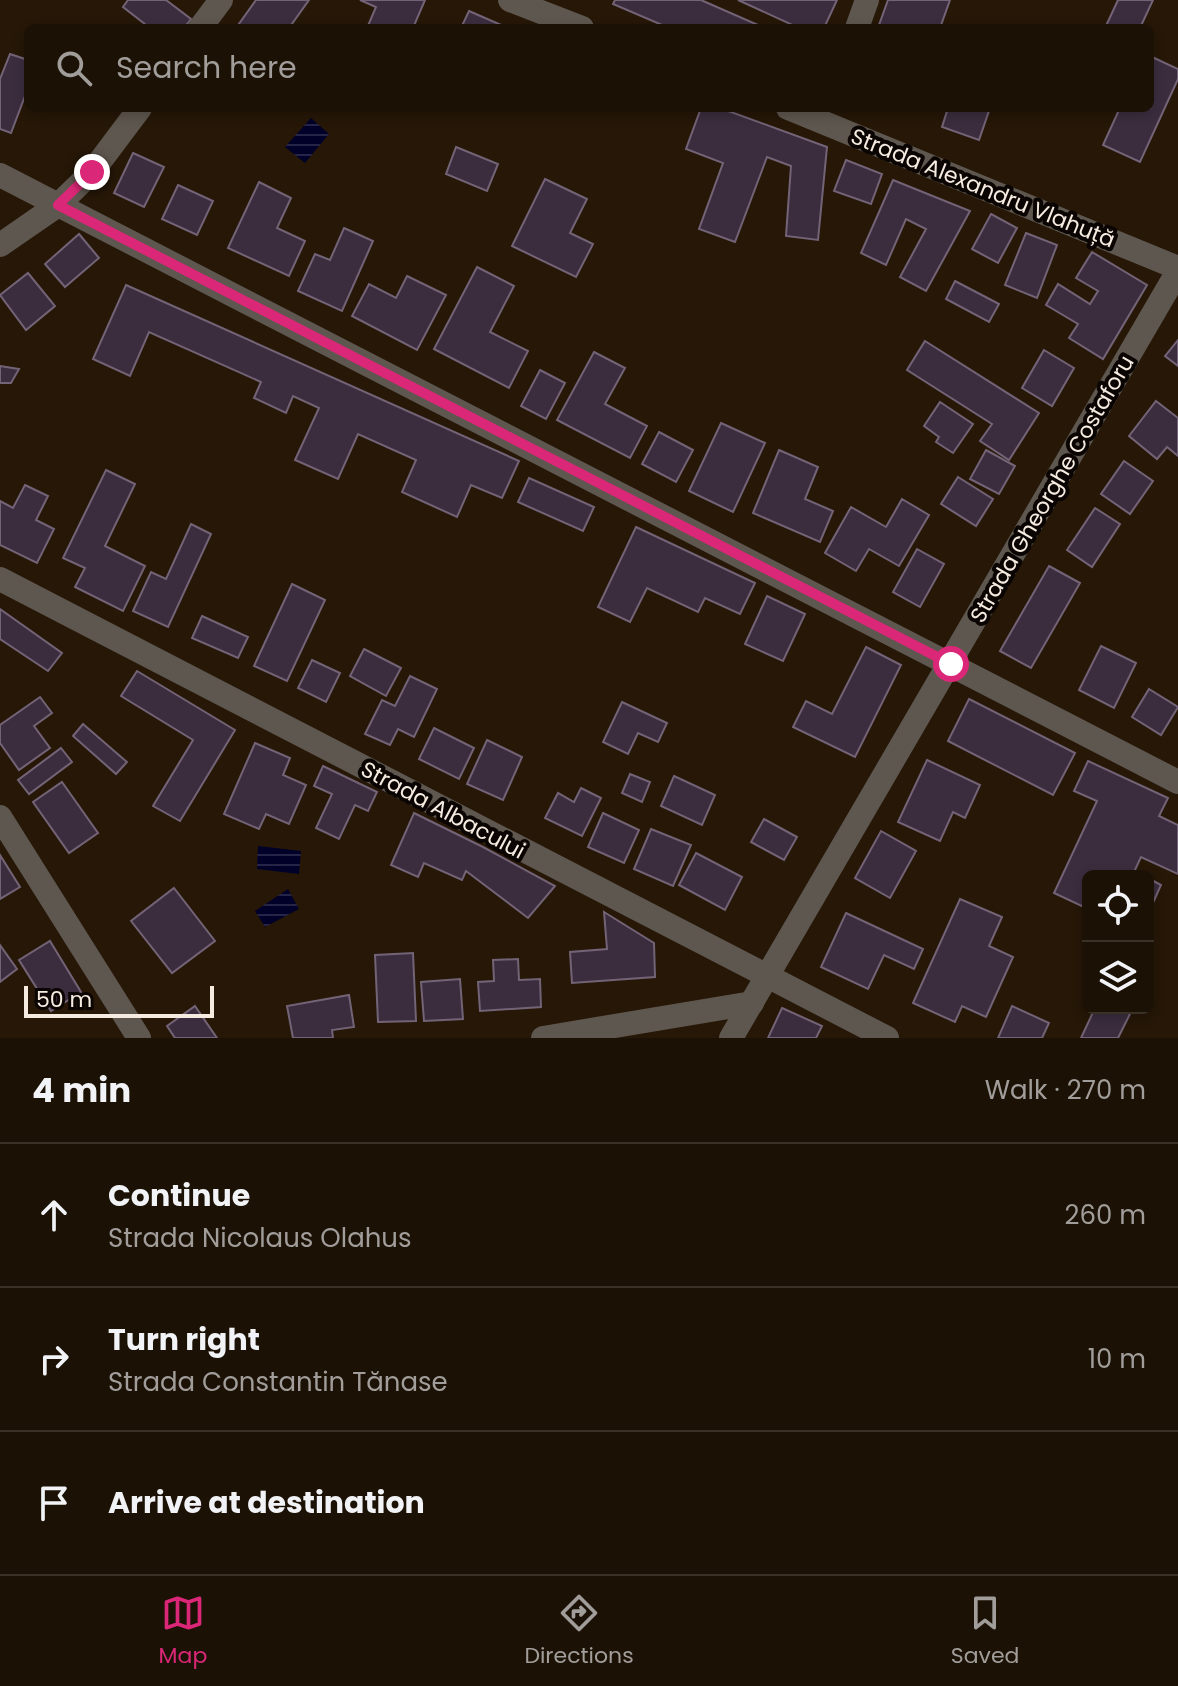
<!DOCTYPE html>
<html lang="en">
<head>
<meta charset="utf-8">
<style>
	:root { --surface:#1c1105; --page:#291f13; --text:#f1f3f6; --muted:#a09d9a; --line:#3a3127; --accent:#db2777 }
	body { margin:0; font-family:Poppins,sans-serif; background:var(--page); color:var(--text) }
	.controls { position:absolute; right:24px; bottom:24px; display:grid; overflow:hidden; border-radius:12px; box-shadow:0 4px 12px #0003 }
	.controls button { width:72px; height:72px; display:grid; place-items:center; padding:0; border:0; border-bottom:2px solid var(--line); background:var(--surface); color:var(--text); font:40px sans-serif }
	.scale { position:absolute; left:24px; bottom:20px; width:190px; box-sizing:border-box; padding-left:8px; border:4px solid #f6ebe1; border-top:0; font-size:22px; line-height:28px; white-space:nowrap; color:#f6ebe1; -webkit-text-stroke:6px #0a0502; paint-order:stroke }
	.stop { position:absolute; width:24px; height:24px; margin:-18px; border:6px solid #db2777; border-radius:50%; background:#fff }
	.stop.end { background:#db2777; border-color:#fff; box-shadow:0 2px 8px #0008 }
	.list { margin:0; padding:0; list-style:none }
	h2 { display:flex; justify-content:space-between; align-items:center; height:104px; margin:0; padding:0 32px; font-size:34px }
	h2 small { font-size:26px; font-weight:400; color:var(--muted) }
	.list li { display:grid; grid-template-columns:52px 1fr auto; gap:24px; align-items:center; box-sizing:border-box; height:144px; padding:0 32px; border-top:2px solid var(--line) }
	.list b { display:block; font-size:30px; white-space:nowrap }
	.list p { margin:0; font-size:26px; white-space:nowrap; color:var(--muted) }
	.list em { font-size:26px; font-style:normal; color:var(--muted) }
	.icon { flex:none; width:44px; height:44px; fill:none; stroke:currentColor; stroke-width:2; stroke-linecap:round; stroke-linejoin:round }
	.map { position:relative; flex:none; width:1178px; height:1038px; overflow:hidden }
	.search { position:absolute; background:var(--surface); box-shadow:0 4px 12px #0003; left:24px; right:24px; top:24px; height:88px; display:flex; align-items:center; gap:20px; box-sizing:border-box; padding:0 28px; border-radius:12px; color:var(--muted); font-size:30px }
	.sheet { height:536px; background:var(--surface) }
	nav { display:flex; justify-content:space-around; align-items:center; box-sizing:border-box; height:112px; border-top:2px solid var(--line); background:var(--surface); font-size:22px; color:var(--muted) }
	nav a { display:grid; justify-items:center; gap:4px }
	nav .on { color:var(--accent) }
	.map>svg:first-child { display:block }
</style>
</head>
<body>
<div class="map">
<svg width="1178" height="1038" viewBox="0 0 1178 1038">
	<defs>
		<pattern id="water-rules" width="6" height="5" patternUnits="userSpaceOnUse" patternTransform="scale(2)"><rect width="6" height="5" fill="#000028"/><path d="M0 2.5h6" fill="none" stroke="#262547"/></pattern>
	</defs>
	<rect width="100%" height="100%" fill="#261707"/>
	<!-- water -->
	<g fill="url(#water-rules)">
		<path d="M311,118L329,134L305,163L285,147Z"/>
		<path d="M258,846L301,851L299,874L257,869Z"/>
		<path d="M288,889L299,909L265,927L255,911Z"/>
	</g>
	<!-- building -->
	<g fill="#3b2d3e" stroke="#736376" stroke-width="2">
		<path d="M128,0H166L191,19L184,28H150L123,7Z"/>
		<path d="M256,0H309L289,28H236Z"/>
		<path d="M360,0H425L413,28H367L376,7Z"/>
		<path d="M615,0H701L765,28H669L613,4Z"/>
		<path d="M738,0H837L824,28H799Z"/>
		<path d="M888,0H950L940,28H887L879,25Z"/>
		<path d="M1118,0H1153L1140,28H1105Z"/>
		<path d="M469,11L508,28H461Z"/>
		<path d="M10,54L28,60V88L11,133L0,129V79Z"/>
		<path d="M1150,56L1178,69V79L1140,162L1103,145L1119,110L1116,108H1150Z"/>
		<path d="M701,108H720L827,147L818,240L786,236L791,166L767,157L735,242L699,229L723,163L686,149Z"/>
		<path d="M948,108H990L979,140L942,127Z"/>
		<path d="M456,147L498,164L487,191L446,174Z"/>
		<path d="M133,153L164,167L144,207L114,193Z"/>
		<path d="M846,160L882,174L871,204L834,191Z"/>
		<path d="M545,179L587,199L570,233L593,244L576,277L512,246Z"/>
		<path d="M893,180L970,211L926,291L900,277L926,229L906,219L886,265L861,253Z"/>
		<path d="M259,182L291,198L277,228L305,241L289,276L228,248Z"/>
		<path d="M178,185L213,201L197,235L162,219Z"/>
		<path d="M991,214L1017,228L998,263L972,249Z"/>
		<path d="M344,228L373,241L342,311L298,291L315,254L330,260Z"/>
		<path d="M1026,233L1057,245L1037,298L1005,285Z"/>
		<path d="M79,234L99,258L65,287L45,264Z"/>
		<path d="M1092,252L1147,285L1103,359L1069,338L1078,324L1046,305L1058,284L1090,304L1098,291L1076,278Z"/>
		<path d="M477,267L514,286L490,332L528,351L509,388L434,349Z"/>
		<path d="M28,273L55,306L26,330L0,295Z"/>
		<path d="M407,276L446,295L417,350L352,316L369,284L396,298Z"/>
		<path d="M955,281L999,304L989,322L946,299Z"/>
		<path d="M126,285L519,461L502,498L471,485L457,517L402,492L416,460L358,434L338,479L295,460L319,408L293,396L286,413L254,398L261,382L149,332L130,376L93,359Z"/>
		<path d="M1178,340V366L1165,356Z"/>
		<path d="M925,341L1039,413L1009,460L980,441L992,424L907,370Z"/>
		<path d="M1044,350L1074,368L1052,406L1022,388Z"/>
		<path d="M594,352L625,368L605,404L647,426L630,458L557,420Z"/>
		<path d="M0,366L19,369L11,383H0Z"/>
		<path d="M540,370L565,383L546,419L521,406Z"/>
		<path d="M1156,401L1178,418V456L1167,447L1157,459L1129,436Z"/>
		<path d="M940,402L973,424L953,453L936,442L939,437L924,426Z"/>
		<path d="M721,423L765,443L733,512L689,491Z"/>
		<path d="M659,432L693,450L676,482L642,464Z"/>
		<path d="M779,450L818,467L805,499L833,511L820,542L753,513Z"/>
		<path d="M986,450L1015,466L999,494L970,479Z"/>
		<path d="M1124,461L1153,481L1130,514L1101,494Z"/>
		<path d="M106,470L135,484L105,546L145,566L123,611L75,587L85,568L63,558Z"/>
		<path d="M958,477L993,499L976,526L941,504Z"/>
		<path d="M529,478L594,507L583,531L518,502Z"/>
		<path d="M25,485L48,496L36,520L54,529L37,563L0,545V501L13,508Z"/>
		<path d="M902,499L929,515L899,566L869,549L856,571L825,553L851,507L886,527Z"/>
		<path d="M1095,508L1120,524L1092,567L1067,550Z"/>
		<path d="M191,524L211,534L168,627L133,611L151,572L166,579Z"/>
		<path d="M636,527L755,583L740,614L705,598L698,612L647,588L630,622L598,607Z"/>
		<path d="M917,549L944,564L920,607L893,592Z"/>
		<path d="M1049,566L1080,583L1031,668L1000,651Z"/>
		<path d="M292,584L325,600L287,681L254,666Z"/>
		<path d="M767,596L805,614L783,661L745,644Z"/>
		<path d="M0,609L62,653L48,671L0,639Z"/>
		<path d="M202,616L248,637L238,658L192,638Z"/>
		<path d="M1101,646L1136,663L1114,708L1079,690Z"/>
		<path d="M866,647L901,665L855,757L793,727L806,701L832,714Z"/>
		<path d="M364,649L401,668L386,696L350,676Z"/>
		<path d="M312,660L340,673L326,702L298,688Z"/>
		<path d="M137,671L235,730L180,821L153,806L193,740L121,696Z"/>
		<path d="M410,676L437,689L414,737L398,729L390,745L365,734L382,700L395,706Z"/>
		<path d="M1149,689L1178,707L1161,735L1132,717Z"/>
		<path d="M40,697L52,713L34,726L50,748L19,770L0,743V725Z"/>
		<path d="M969,699L1075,753L1053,795L948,741Z"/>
		<path d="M622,702L667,723L658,742L638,733L628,754L603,742Z"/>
		<path d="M83,724L127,762L116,774L73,736Z"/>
		<path d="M434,728L474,748L459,779L419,759Z"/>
		<path d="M487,740L522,757L503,800L467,784Z"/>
		<path d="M255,743L290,758L283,775L306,785L289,824L266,814L259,829L224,814Z"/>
		<path d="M61,748L72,762L29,794L18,780Z"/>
		<path d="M927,760L980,785L965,818L953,812L940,841L898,822Z"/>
		<path d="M1088,761L1168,798L1159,816L1178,825V874L1141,857L1134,872L1143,876H1088V909L1054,893L1097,801L1074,791Z"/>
		<path d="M323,766L377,792L368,811L355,805L339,839L316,828L332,794L314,786Z"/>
		<path d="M630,774L650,782L642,802L622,793Z"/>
		<path d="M674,776L715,795L702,825L661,806Z"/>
		<path d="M62,782L98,833L69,853L33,802Z"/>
		<path d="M581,788L601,798L582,836L545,818L558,793L574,802Z"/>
		<path d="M414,813L483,847L555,886L528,918L466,871L462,880L424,863L418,877L391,865Z"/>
		<path d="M603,813L639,830L624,863L588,847Z"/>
		<path d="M764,819L797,837L784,860L751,842Z"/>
		<path d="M651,829L691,845L673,886L634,869Z"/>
		<path d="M881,831L916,851L890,898L855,878Z"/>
		<path d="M696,853L742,877L725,910L679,885Z"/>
		<path d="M0,855L20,887L0,899Z"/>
		<path d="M1148,878L1161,885L1148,914Z"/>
		<path d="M174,888L215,941L172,973L131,921Z"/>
		<path d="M960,899L1002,917L989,946L1013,957L986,1017L962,1006L955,1022L913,1003Z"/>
		<path d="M604,912L654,943L655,977L572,983L570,952L607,949Z"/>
		<path d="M846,913L923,949L914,969L884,955L868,989L821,967Z"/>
		<path d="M50,941L81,992L51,1011L19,960Z"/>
		<path d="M0,945L17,969L0,982Z"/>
		<path d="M413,953L416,1021L378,1022L375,955Z"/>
		<path d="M518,959L519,980L540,979L541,1007L480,1011L478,982L494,981L493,960Z"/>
		<path d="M460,979L463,1019L424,1021L421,982Z"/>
		<path d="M349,995L354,1027L332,1030L333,1038H293L287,1006Z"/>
		<path d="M195,1006L217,1038H175L167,1026Z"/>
		<path d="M1012,1006L1049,1023L1042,1038H998Z"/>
		<path d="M782,1008L822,1026L816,1038H768Z"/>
		<path d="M1095,1008H1117L1130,1014L1118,1038H1081Z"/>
	</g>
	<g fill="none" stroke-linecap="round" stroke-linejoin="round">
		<!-- minor -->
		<g stroke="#5e574f" stroke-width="24">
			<path d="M510,0L582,28"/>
			<path d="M200,28L221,0"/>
			<path d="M857,28L867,0"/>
			<path d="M788,108L1178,268"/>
			<path d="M0,175L1178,782"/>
			<path d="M0,245L58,205L92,172L140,108"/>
			<path d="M0,579L887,1038"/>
			<path d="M0,817L139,1038"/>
			<path d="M543,1038L752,1003"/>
			<path d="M731,1038L1178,271"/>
		</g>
	</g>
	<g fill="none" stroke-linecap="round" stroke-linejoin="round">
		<!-- route -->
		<path stroke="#db2777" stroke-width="10" d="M92,172L58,205L951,664"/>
	</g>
	<g text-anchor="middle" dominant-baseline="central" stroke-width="8" stroke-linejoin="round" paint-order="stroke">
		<!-- street labels -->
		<g font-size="22" fill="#f6ebe1" stroke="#0a0502">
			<text transform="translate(983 188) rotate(22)">Strada Alexandru Vlahuță</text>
			<text transform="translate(1052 489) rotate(-60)">Strada Gheorghe Costaforu</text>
			<text transform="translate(443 810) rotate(28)">Strada Albacului</text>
		</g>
	</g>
</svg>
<div class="controls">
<button><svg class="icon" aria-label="locate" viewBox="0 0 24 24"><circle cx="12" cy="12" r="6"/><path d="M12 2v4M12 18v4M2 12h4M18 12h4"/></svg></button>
<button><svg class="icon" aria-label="layers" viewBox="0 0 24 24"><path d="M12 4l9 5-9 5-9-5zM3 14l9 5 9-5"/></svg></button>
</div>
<div class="scale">50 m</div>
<div class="stop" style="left:951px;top:664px"></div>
<div class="stop end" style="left:92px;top:172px"></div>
<div class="search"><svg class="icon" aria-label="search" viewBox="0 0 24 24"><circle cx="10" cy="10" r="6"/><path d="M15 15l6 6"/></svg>Search here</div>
</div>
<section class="sheet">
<h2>4 min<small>Walk · 270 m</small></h2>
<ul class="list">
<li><svg class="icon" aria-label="ahead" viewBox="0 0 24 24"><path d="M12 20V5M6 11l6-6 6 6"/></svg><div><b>Continue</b><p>Strada Nicolaus Olahus</p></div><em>260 m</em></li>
<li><svg class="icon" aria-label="right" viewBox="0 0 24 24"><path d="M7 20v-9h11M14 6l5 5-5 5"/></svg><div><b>Turn right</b><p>Strada Constantin Tănase</p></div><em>10 m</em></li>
<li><svg class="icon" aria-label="arrive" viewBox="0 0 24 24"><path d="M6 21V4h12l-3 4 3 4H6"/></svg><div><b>Arrive at destination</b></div></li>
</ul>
</section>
<nav>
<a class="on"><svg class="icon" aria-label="map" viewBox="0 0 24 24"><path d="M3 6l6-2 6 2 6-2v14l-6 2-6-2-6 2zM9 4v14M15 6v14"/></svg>Map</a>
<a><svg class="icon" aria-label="directions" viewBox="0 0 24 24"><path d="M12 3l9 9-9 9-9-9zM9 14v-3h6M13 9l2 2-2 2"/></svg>Directions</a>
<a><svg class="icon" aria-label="saved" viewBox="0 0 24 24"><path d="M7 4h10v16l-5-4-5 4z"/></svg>Saved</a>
</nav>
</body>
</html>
